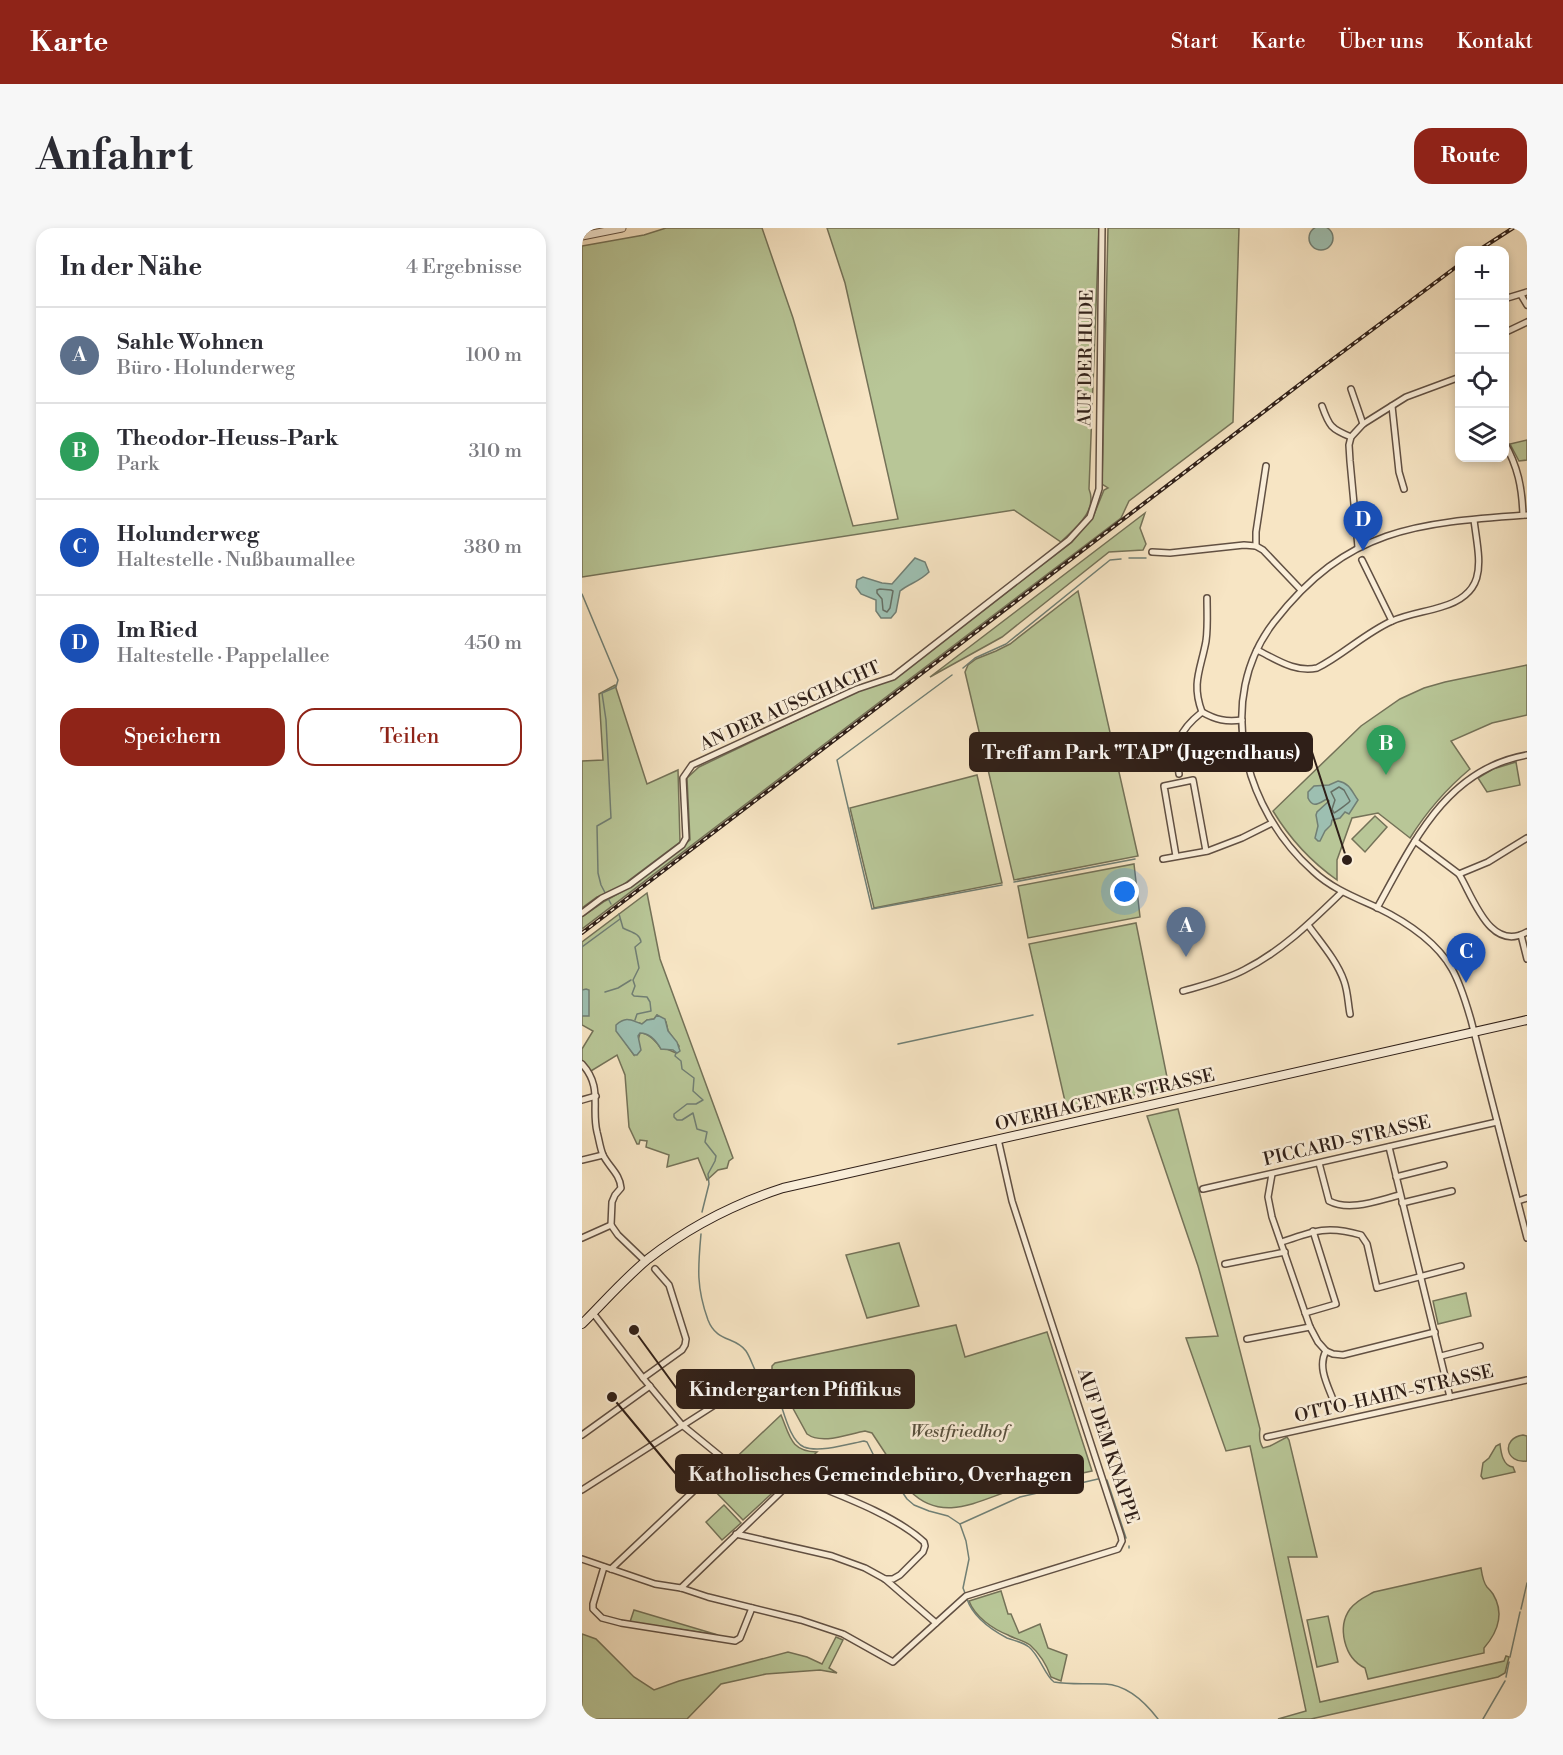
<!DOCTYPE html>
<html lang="de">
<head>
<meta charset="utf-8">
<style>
	:root { --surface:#fff; --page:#f7f7f7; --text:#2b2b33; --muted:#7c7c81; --line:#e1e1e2; --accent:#8f2418 }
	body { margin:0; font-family:"Libre Bodoni",serif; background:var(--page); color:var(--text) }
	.controls { position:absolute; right:18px; top:18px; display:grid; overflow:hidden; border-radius:12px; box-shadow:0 3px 9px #0003 }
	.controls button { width:54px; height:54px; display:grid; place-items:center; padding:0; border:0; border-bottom:2px solid var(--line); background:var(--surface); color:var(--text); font:30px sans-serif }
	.you { position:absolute; left:543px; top:664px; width:21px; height:21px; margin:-15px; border:4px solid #fff; border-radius:50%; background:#1a73e8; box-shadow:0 0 0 9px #1a73e833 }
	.badge { display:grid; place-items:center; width:39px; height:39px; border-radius:50%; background:var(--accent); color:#fff; font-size:20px; font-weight:700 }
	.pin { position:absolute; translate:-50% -50px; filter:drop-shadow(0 2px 3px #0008) }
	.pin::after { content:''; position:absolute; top:32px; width:21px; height:18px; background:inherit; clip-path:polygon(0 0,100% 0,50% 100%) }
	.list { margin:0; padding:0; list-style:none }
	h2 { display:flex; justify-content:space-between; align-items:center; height:78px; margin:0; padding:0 24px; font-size:26px }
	h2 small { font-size:20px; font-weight:400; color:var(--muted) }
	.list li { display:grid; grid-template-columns:39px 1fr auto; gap:18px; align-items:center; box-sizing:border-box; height:96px; padding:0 24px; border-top:2px solid var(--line) }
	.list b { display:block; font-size:22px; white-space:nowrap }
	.list p { margin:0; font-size:20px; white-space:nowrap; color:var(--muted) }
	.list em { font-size:20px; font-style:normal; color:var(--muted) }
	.actions { display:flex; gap:12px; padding:18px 24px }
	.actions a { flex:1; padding:14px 0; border:2px solid var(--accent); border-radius:18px; text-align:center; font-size:21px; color:var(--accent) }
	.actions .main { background:var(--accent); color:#fff }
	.icon { flex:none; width:33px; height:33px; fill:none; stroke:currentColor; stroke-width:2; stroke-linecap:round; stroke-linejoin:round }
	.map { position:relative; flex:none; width:945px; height:1491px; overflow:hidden; border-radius:18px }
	header { display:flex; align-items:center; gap:36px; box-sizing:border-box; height:84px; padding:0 30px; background:var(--accent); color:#fff }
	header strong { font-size:28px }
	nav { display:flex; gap:33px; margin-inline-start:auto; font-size:21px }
	.intro { display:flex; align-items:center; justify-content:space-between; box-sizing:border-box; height:144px; padding:0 36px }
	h1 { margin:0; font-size:42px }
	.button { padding:15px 27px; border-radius:18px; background:var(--accent); color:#fff; font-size:21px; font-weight:700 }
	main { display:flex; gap:36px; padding:0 36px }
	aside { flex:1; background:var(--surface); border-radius:18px; box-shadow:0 3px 9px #0003 }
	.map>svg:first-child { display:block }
</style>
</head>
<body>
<header>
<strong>Karte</strong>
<nav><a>Start</a><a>Karte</a><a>Über uns</a><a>Kontakt</a></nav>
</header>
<div class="intro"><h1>Anfahrt</h1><a class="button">Route</a></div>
<main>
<aside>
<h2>In der Nähe<small>4 Ergebnisse</small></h2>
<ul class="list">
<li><span class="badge" style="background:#5c6f8a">A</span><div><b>Sahle Wohnen</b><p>Büro · Holunderweg</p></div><em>100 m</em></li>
<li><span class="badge" style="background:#2e9e5b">B</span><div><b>Theodor-Heuss-Park</b><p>Park</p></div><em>310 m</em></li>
<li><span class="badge" style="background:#1a4fb4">C</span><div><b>Holunderweg</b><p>Haltestelle · Nußbaumallee</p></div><em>380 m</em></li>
<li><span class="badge" style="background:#1a4fb4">D</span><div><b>Im Ried</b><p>Haltestelle · Pappelallee</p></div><em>450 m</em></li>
</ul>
<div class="actions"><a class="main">Speichern</a><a>Teilen</a></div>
</aside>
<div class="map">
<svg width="945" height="1491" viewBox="0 0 945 1491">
	<rect width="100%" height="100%" fill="#f7e5c4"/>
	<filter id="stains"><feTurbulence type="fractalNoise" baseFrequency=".00333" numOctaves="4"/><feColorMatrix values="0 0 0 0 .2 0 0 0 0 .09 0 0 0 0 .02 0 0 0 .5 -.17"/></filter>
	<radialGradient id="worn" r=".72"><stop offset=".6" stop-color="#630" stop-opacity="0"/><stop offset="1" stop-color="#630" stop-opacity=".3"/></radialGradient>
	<!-- green -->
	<g fill="#b8c697" stroke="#747258" stroke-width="1.5" fill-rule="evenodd">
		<path d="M84,0H180L211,90L271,298L316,291L263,55L245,0H517L507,261C516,283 493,300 479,314L432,282L0,349V18L62,7Z"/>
		<path d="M526,0H657L651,194L547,273L539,290L0,701V689L23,673L48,659L108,612L105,550L117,539L276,463L312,451L490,314L511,289L522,262L526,260L520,256Z"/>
		<path d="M945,212V232L937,233L928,216Z"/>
		<path d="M563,285L558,300L564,316L561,322L527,324L420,409L348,449Z"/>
		<path d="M496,363L556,628L432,652L383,444L386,437L394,431L414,423L428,416Z"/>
		<path d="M945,437V487L910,495L869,513L888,541C864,561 845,583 828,610L796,585L770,590L755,632V652C728,633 708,611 691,583L779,498L818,471L842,460L863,454Z"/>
		<path d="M33,457L65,556L96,542L98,614L30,665L15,669L0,680V533L21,532L17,466Z"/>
		<path d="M934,534L938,557L905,564L896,550L911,541Z"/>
		<path d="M395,547L420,655L292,680L268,580Z"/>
		<path d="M793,588L805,599L783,624L770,611Z"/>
		<path d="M552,636L558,689L446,710L436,658Z"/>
		<path d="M65,665L78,731L151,930L147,933L145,940L136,942L125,952L116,930L85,939L87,927L64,919L65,913L58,912L57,916H55L47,899L43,847L35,827L9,843L0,832V821L11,803L0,797V714ZM75,787L84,794L86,803L97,818L94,825L85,821H79C75,814 67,805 58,805L52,827L43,814L57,795L60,796L65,792L72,791Z"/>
		<path d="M554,695L587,859L485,882L447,716Z"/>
		<path d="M596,881L678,1201C677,1208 677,1214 681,1220L688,1218L705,1209L707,1212L735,1329H706L738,1474L922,1433L924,1428L927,1429L923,1445L916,1449L729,1491H696L724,1483L668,1218L644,1223L604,1110L636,1108L616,1038L565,888Z"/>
		<path d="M317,1015L337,1078L285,1090L264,1027Z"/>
		<path d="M884,1065L889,1088L856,1096L851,1073Z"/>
		<path d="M374,1097L383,1129L465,1104L510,1243C484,1249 458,1253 433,1261C397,1272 361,1296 328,1263L290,1205L283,1203C266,1206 240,1217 225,1206L190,1142V1138L193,1135Z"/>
		<path d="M199,1187C208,1208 208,1223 235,1224L161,1292L126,1256Z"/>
		<path d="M941,1207L945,1208V1233C923,1236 919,1210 941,1207Z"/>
		<path d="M918,1216C919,1225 921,1238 931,1239L933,1244L901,1251L899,1248L901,1235L907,1230L914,1218Z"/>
		<path d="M142,1277L159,1295L140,1312L124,1294Z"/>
		<path d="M899,1340C900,1347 901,1354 905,1359C907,1361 909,1363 911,1366C923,1386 915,1405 902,1420V1425L786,1451L783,1440C762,1430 755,1399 768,1381C775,1372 783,1369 792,1364Z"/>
		<path d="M419,1363L426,1386H429L437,1405L458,1396L466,1420L485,1427L479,1453L469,1449C465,1438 457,1425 448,1417C441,1412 433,1411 426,1407C411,1401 393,1389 387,1373Z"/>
		<path d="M52,1382L136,1407L48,1394Z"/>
		<path d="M746,1388L756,1434L735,1439L725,1392Z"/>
		<path d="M0,1406L14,1411L52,1449L72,1462L97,1453L206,1424L225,1429L240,1436L254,1409L261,1412L247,1440L255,1445L238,1442L184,1446L139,1456L105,1491H0Z"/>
	</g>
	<!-- water -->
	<g fill="#9dbfb1" stroke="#717f74" stroke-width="1.5">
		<circle cx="739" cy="10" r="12"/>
		<path d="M333,330L343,334L347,344C337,354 328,355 318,363L314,384L309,390H299L294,383V372L279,366L274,359L275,352L281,349L300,355L310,356Z"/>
		<path d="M756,553C768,555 770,564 776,572L767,586L763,584L758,590L750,592L749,597L743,603L738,613H736L733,610L736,598L734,587L735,584L747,573L745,571C737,575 731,581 726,570V564L732,558L747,557Z"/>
		<path d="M4,761L7,762V788H0V762Z"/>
		<path d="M75,787L83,791L86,803L95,814L98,823L95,825L91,822L79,821C75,814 68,805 58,805L56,808L59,822L55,827H52L34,803V797C45,787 50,793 60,796L65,792L72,791Z"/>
	</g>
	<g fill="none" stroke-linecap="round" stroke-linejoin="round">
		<!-- shore -->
		<g stroke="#666f64" stroke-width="1.5">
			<path d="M298,361L309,362L311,363L308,380L305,384L301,382L300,371L295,365V362Z"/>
			<path d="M757,559L762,562L768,573C767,575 754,584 752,585L750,581L753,572L749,564Z"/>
		</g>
		<!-- stream -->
		<g stroke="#717f74" stroke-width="1.5">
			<path d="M547,330H564"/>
			<path d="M0,366L36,452L34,459L20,465L24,492L29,590L15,598L16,645L19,657L29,676"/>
			<path d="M381,440L393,430L424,416L528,332L539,331"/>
			<path d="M370,447L255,532L290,681L420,657"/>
			<path d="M432,654L553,631"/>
			<path d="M37,686L41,700C48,704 58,705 59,714L53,719L57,740L51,752L53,758L50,766L52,768L65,769L68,774L69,783L55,786L53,792"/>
			<path d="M0,719L38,691"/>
			<path d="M23,764L36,760L49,752"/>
			<path d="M316,816L451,787"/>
			<path d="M94,825L93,828L99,833L100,841L112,850L111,863L121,872L114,876H105L92,886V889L95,892H100L111,885L115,901L125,904L123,914L134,928L133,933L126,946L127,956L120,984"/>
			<path d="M119,1006C116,1039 114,1059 126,1092C135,1115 153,1108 164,1123C170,1132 172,1144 179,1152C185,1160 192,1159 197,1171C202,1184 208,1213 222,1219C237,1225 267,1216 282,1213L285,1214L295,1234L314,1255L325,1271L332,1277L347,1283L366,1288L378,1296L384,1313L387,1331L381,1360L383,1365"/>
			<path d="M525,1252L544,1310"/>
			<path d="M378,1296L438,1269L516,1251"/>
			<path d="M547,1318V1320"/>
			<path d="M385,1371C391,1389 408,1401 425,1410C433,1413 441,1414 447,1419C458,1428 463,1448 472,1454C489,1457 506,1455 523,1456C545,1457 563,1474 576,1491"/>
			<path d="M939,1381L945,1355"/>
			<path d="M928,1429L938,1384"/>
			<path d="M924,1449L927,1434"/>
			<path d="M901,1491L923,1453"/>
		</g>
		<!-- minor casing -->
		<g stroke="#615043" stroke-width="8">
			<g id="minor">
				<path d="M939,67L945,77"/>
				<path d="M922,71L945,64"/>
				<path d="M922,105L945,94"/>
				<path d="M769,161L781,196"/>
				<path d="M740,178C747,198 749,201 769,209"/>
				<path d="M810,178L817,244L822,261"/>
				<path d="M922,214C936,239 940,259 941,287"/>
				<path d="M945,287C834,295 765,300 692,394C632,472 662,581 731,643C749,660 772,669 794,679C823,693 854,713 870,741C879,757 884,775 889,792L945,1010"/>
				<path d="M674,318V304L684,238"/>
				<path d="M776,319L768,233L767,217L769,209L781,196L824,169L878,149"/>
				<path d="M570,324L588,325L662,317L674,318L681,322L719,362"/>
				<path d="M780,332L810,393"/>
				<path d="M675,422C694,431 713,445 735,440C761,427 783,405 810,393C826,386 843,384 859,379C908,365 897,332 892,292"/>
				<path d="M620,484C609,455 619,441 624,413C626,399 625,384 625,370"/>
				<path d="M597,546C593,515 595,504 620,484C634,492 644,494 660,492"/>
				<path d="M833,613L877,646L906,634L945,610"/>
				<path d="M594,628L582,558L611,552L624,623"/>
				<path d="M581,631L626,623L660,610L690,595"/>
				<path d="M877,646C891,669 908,725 945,704"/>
				<path d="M795,680C831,615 864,541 945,527"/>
				<path d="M0,685L20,670L47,657L100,617L104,610L101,550L110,537L275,461L311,449L487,312L508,289L517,261L520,0"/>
				<path d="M726,697C739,715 755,733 762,753C766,764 766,776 768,786"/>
				<path d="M939,707L945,731"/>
				<path d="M601,763C622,757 643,752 662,742C700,723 730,693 760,664"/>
				<path d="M0,836C21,859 9,879 15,904C17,911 18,920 21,927C27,939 38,946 39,960L33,967L30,974L29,997L36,1007L61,1031L65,1032"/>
				<path d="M0,872L14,868"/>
				<path d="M807,919L868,1169"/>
				<path d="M0,932L21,927"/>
				<path d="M737,935L747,973C768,984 797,972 818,967"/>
				<path d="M690,946L686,969L690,989L728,1099L736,1114L744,1123C735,1139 746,1158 752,1174"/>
				<path d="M814,949L862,937"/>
				<path d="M621,961L915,894"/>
				<path d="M936,973L945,970"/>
				<path d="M820,975L870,963"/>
				<path d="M0,1010L29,997"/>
				<path d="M700,1014C731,1003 745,997 779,1007L785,1016L795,1060L879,1038"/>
				<path d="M643,1036L703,1024"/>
				<path d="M11,1085L61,1150L100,1197L138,1228L140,1234L138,1238L29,1341"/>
				<path d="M723,1085L754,1076L731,1003"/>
				<path d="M665,1111L728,1099"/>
				<path d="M744,1123L751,1126L761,1127L853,1104"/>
				<path d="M859,1128L898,1118"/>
				<path d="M61,1150L100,1122L103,1117L104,1111L87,1057L73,1041"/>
				<path d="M0,1207L68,1158"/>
				<path d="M685,1209L945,1152"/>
				<path d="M0,1262L142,1171"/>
				<path d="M154,1306L250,1328L283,1340L303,1351L354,1395"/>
				<path d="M0,1331L73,1356L99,1360L126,1369L219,1392L261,1406L311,1434L384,1368L536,1321L540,1313L539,1308L448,1029L430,973L416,911"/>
				<path d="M22,1339L11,1376V1381L20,1390L39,1395L153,1413L158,1410L170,1380"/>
				<path d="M99,1360L208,1255L213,1252H220C257,1267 313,1287 342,1314L343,1318L341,1324L318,1347L311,1351H303"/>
			</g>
		</g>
		<!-- tertiary casing -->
		<g stroke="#615043" stroke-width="9">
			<path id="tertiary" d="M0,8L40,0"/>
		</g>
		<!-- secondary casing -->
		<g stroke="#2f1f18" stroke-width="10">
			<path id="secondary" d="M0,1096C22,1074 42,1051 66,1031C107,999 152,976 201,960L945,792"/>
		</g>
		<!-- minor -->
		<use href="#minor" stroke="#faeed9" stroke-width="5"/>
		<!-- tertiary -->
		<use href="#tertiary" stroke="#faeed9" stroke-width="7"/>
		<!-- secondary -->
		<use href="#secondary" stroke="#faeed9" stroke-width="8"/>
		<!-- rail casing -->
		<g stroke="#2f1f18" stroke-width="4">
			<g id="rail">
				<path d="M897,22L931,0"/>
				<path d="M0,705L739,140L878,36"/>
			</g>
		</g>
		<!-- rail -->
		<use href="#rail" stroke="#faeed9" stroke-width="1.5" stroke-dasharray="4.5" stroke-linecap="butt"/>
	</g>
	<g text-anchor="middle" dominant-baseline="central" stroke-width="5" stroke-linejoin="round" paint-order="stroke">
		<!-- street labels -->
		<g font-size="18" fill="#2f1f18" stroke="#faeed9">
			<text transform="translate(504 130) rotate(-89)">AUF DER HUDE</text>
			<text transform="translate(208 478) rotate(-24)">AN DER AUSSCHACHT</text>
			<text transform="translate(523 872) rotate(-13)">OVERHAGENER STRASSE</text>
			<text transform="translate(765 913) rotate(-13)">PICCARD-STRASSE</text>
			<text transform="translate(812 1166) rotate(-13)">OTTO-HAHN-STRASSE</text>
			<text transform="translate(526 1218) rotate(72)">AUF DEM KNAPPE</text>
		</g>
		<!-- park labels -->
		<g font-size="18" font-style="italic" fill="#58513e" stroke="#faeed9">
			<text x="377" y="1203">Westfriedhof</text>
		</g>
	</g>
	<!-- callouts -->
	<path fill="none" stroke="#2f1f18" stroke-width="2" d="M765 632L730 524M52 1102L95 1161M30 1169L94 1246"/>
	<g fill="#2f1f18" stroke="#faeed9" stroke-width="2">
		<circle cx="765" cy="632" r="6"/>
		<circle cx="52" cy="1102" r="6"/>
		<circle cx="30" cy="1169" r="6"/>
	</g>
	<g fill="#2f1f18" stroke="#2f1f18" stroke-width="2">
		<rect x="388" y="505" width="342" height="38" rx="6"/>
		<rect x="95" y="1142" width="237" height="38" rx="6"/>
		<rect x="94" y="1227" width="407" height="38" rx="6"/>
	</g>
	<g font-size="20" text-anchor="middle" font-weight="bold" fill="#fff">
		<text x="559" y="531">Treff am Park "TAP" (Jugendhaus)</text>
		<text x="213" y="1168">Kindergarten Pfiffikus</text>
		<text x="298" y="1253">Katholisches Gemeindebüro, Overhagen</text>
	</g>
	<rect width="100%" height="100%" filter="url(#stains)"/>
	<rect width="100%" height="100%" fill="url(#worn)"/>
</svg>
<div class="controls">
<button>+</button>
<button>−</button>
<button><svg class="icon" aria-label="locate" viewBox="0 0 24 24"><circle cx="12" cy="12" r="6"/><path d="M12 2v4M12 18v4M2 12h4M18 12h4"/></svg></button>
<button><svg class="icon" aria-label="layers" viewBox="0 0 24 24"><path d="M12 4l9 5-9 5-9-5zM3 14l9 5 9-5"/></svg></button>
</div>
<div class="you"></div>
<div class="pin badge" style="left:604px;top:729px;background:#5c6f8a">A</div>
<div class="pin badge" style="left:804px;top:547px;background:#2e9e5b">B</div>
<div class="pin badge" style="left:884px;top:755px;background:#1a4fb4">C</div>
<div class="pin badge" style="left:781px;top:323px;background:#1a4fb4">D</div>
</div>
</main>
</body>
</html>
